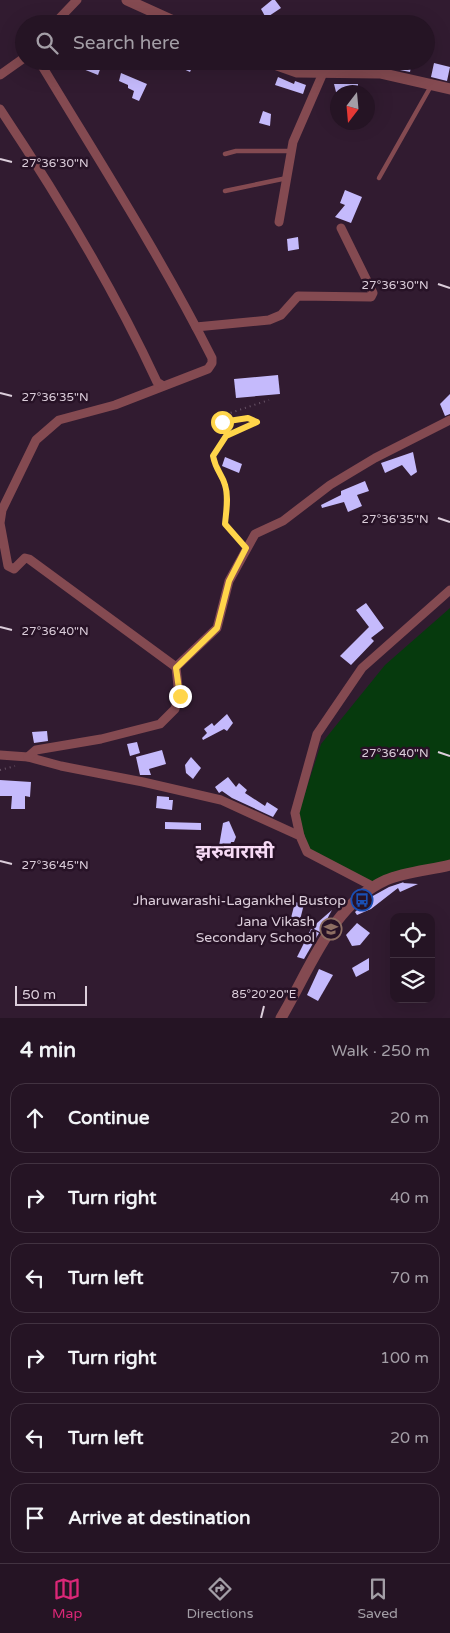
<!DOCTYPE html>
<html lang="en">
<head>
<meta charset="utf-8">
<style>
	:root { --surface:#251424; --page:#312131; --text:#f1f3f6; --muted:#a39ea6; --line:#423341; --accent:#db2777 }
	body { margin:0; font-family:"Varela Round","Noto Sans Devanagari",sans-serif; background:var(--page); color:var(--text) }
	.controls { position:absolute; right:15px; bottom:15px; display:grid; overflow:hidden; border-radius:10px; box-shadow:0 5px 20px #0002 }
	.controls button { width:45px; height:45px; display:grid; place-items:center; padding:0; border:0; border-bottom:1px solid var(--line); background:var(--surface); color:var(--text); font:25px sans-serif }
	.compass { position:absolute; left:330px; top:85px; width:45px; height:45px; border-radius:50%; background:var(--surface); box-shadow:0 5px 20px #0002; rotate:196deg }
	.scale { position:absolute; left:15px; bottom:12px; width:72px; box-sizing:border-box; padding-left:5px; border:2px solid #dccedb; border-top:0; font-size:14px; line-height:18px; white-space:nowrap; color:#dccedb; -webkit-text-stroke:4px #271226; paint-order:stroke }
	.stop { position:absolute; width:15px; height:15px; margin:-11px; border:4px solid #ffd54a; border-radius:50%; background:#fff }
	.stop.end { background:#ffd54a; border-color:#fff; box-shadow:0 1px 5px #0008 }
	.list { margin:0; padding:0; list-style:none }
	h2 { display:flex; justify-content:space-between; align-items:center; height:65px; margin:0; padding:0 20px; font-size:21px }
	h2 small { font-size:16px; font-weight:400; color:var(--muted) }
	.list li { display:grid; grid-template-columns:32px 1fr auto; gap:15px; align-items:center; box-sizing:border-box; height:70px; margin:0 10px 10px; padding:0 10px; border:1px solid var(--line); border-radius:15px }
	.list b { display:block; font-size:19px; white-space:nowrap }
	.list em { font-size:16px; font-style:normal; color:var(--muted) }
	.icon { flex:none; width:28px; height:28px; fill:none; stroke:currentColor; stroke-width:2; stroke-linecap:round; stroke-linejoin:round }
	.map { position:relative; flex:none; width:450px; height:1018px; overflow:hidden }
	.search { position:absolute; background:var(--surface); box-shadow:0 5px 20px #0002; left:15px; right:15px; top:15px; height:55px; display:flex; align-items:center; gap:12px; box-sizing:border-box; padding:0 18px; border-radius:28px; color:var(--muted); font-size:19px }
	.sheet { height:545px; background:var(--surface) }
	nav { display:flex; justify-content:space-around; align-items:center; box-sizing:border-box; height:70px; border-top:1px solid var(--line); background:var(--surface); font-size:14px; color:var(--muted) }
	nav a { display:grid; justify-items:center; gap:2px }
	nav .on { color:var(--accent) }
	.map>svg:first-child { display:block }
</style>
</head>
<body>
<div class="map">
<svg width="450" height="1018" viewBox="0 0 450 1018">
	<rect width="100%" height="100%" fill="#311b30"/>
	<!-- green -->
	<path fill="#063a0d" d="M450,608V863L369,886L310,853L296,821L321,744L385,665Z"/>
	<!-- building -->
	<g fill="#c5bafc">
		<path d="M272,0H275L281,8L266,18L261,9Z"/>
		<path d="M81,61H103L98,75L78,67Z"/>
		<path d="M166,61H195L190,72Z"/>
		<path d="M289,61H332L333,65H298Z"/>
		<path d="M398,61H412L410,72L395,69Z"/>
		<path d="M434,63L450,67L447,81L431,77Z"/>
		<path d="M121,73L147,84L139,101L132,98L134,91L128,88V85L119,81Z"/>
		<path d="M278,77L294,84L295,81L306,85L303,94L275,85Z"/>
		<path d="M334,84H358V90L336,92Z"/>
		<path d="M263,111L271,114L270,126L259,123Z"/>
		<path d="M345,190L362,197L351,223L335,217L345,205L340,203Z"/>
		<path d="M298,237L299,249L288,251L287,239Z"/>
		<path d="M278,375L280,394L236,398L234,379Z"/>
		<path d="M450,394V414L445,416L440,404Z"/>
		<path d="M413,452L417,472L411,476L402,465L385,473L381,463Z"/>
		<path d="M225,457L242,464L239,473L222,466Z"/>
		<path d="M365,481L369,491L357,495L362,506L348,512L344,502L322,508L321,505L341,495V491Z"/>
		<path d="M366,603L384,628L371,638L374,641L351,665L340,656L369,627L356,610Z"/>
		<path d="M227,714L233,723L227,731L224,729L203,740L202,738L207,733L204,729L212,723L214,726Z"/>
		<path d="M47,731L48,741L34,743L32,732Z"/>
		<path d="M137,742L140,753L130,756L127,744Z"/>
		<path d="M162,750L166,764L149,769L151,775H140L136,757Z"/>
		<path d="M191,757L201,768L193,779L186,773L185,765Z"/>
		<path d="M228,777L236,787L239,783L247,790L245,793L265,806L267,802L278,809L273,817L232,798L222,791L219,793L215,787Z"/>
		<path d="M0,780L31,782L30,797L25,796V809H11L12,796H0Z"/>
		<path d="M157,796L169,797V800H173L172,810L156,808Z"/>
		<path d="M229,821L236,837L234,842H231L230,847L219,846L223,823Z"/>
		<path d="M165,822L201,823V830L165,829Z"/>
		<path d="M404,882L403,883L418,884L400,892L398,888L371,909L357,915L355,912L371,897L389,887Z"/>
		<path d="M295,902L304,904L298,928L289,926Z"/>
		<path d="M332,910L320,932L314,929L317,923Z"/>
		<path d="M357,923L370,933L360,945L352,946L346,935Z"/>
		<path d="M311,929L319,933L304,959L297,957Z"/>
		<path d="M369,958V970L356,977L352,968Z"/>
		<path d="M319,969L333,975L318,1001L307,995Z"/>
	</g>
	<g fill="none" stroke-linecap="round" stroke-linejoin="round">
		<!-- path -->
		<g stroke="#675366" stroke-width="2" stroke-dasharray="1 4" stroke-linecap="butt">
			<path d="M241,542L225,524C226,512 229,497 225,485C222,474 216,470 213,456L226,436L257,422L248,418L223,422L230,413L269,400"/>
			<path d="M0,770L15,766"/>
		</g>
		<!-- service -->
		<g stroke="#844a51" stroke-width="4.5">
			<path d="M225,154L236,151H292"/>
			<path d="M379,178L431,86"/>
			<path d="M225,191L287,178"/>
		</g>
		<!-- minor -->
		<g stroke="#844a51" stroke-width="9">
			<path d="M54,24L77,0"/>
			<path d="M39,61C98,159 160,255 212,358V363L208,369L115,405L59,420L36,440L2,510L0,523L8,566L14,569L25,558L29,559L176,667"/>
			<path d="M0,75L24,58"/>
			<path d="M0,109C58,196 113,287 157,382L162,385"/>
			<path d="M279,222L293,142L323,73"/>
			<path d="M196,327L269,320L281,315L298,296L371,297L373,293L341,228"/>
			<path d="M0,755L28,757L61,766L143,782L221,800L300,836L307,852L374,887"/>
			<path d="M28,757L36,750L101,739L160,724L175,709L179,696L176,667L217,628L229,581L255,534L283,521L330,485L375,458L450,420"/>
			<path d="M300,836L295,813L317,734L362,668L450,590"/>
		</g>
		<!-- tertiary -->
		<g stroke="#844a51" stroke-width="11">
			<path d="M127,0L180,24"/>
			<path d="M266,61L297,72L380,73L450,89"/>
			<path d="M281,1018C310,970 331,905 386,880C405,872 430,870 450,865"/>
		</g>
	</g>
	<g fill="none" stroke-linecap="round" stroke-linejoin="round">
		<!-- route -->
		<path stroke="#ffd54a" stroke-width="6" d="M180,696L176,668L217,628L229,581L246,548L225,524C226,512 229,497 225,485C222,474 216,471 213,456L226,436L257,422L248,418L222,422"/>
	</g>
	<!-- ticks -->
	<path fill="none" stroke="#dccedb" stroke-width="2" d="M0,159L12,162M438,284L450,288M0,393L12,396M438,518L450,522M0,627L12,630M438,752L450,756M0,861L12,864M261,1018L264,1006"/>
	<!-- icons -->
	<defs>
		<g id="bus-ring" transform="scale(1.125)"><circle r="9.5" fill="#271226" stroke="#1a4fb4" stroke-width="1.5"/><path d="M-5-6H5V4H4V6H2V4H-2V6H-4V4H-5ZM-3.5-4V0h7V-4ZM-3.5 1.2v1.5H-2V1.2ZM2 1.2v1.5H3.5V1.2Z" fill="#1a4fb4"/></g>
		<g id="school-ring" transform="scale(1.125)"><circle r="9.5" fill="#271226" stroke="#8d6e63" stroke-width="1.5"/><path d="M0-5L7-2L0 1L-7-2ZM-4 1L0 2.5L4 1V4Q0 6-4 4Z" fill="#8d6e63"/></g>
	</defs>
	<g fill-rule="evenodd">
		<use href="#bus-ring" x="362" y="900"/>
		<use href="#school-ring" x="331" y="929"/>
	</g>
	<g text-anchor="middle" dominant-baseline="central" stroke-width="5" stroke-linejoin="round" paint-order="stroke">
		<!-- poi labels -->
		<g font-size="14" fill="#dccedb" stroke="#271226" text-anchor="end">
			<text x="346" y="900">Jharuwarashi-Lagankhel Bustop</text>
			<text x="315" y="921">Jana Vikash<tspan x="315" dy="16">Secondary School</tspan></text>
		</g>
		<!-- district labels -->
		<g font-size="19" font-weight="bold" fill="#f7daf5" stroke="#271226">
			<text x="235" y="852">झरुवारासी</text>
		</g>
	</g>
	<g font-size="12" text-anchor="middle" fill="#dccedb" stroke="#271226" stroke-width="5" stroke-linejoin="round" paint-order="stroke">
		<text x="55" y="167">27°36'30"N</text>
		<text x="395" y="289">27°36'30"N</text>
		<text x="55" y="401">27°36'35"N</text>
		<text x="395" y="523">27°36'35"N</text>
		<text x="55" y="635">27°36'40"N</text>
		<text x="395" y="757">27°36'40"N</text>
		<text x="55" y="869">27°36'45"N</text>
		<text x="264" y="998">85°20'20"E</text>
	</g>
</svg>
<div class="controls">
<button><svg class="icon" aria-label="locate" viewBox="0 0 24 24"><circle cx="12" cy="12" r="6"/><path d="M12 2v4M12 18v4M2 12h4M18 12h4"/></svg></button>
<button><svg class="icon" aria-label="layers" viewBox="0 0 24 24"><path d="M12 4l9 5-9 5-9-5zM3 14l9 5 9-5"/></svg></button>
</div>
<svg class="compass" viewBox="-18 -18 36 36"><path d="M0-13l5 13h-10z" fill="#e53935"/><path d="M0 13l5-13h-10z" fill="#a39ea6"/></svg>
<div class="scale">50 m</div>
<div class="stop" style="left:222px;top:422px"></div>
<div class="stop end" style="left:180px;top:696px"></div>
<div class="search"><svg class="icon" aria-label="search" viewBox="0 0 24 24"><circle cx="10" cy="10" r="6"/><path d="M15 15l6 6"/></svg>Search here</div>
</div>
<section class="sheet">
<h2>4 min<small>Walk · 250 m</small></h2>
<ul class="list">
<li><svg class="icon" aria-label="ahead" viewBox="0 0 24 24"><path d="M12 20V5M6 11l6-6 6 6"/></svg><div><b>Continue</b></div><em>20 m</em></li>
<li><svg class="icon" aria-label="right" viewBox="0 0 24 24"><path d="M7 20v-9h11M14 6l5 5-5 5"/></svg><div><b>Turn right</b></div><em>40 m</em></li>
<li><svg class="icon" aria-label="left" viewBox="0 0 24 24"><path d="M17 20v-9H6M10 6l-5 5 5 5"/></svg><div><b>Turn left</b></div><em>70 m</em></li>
<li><svg class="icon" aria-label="right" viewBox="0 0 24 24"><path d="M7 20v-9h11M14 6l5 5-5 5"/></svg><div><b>Turn right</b></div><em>100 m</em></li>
<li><svg class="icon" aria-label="left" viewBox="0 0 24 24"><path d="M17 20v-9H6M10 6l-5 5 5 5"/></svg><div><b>Turn left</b></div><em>20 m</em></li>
<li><svg class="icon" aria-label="arrive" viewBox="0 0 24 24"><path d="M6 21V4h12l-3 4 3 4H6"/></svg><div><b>Arrive at destination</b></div></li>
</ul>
</section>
<nav>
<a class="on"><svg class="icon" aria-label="map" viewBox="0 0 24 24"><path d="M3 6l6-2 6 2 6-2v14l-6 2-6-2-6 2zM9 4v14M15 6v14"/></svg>Map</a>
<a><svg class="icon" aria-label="directions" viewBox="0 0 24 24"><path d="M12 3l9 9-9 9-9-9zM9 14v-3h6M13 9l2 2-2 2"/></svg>Directions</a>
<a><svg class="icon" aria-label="saved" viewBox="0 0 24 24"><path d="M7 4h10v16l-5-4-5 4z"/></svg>Saved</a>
</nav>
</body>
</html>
